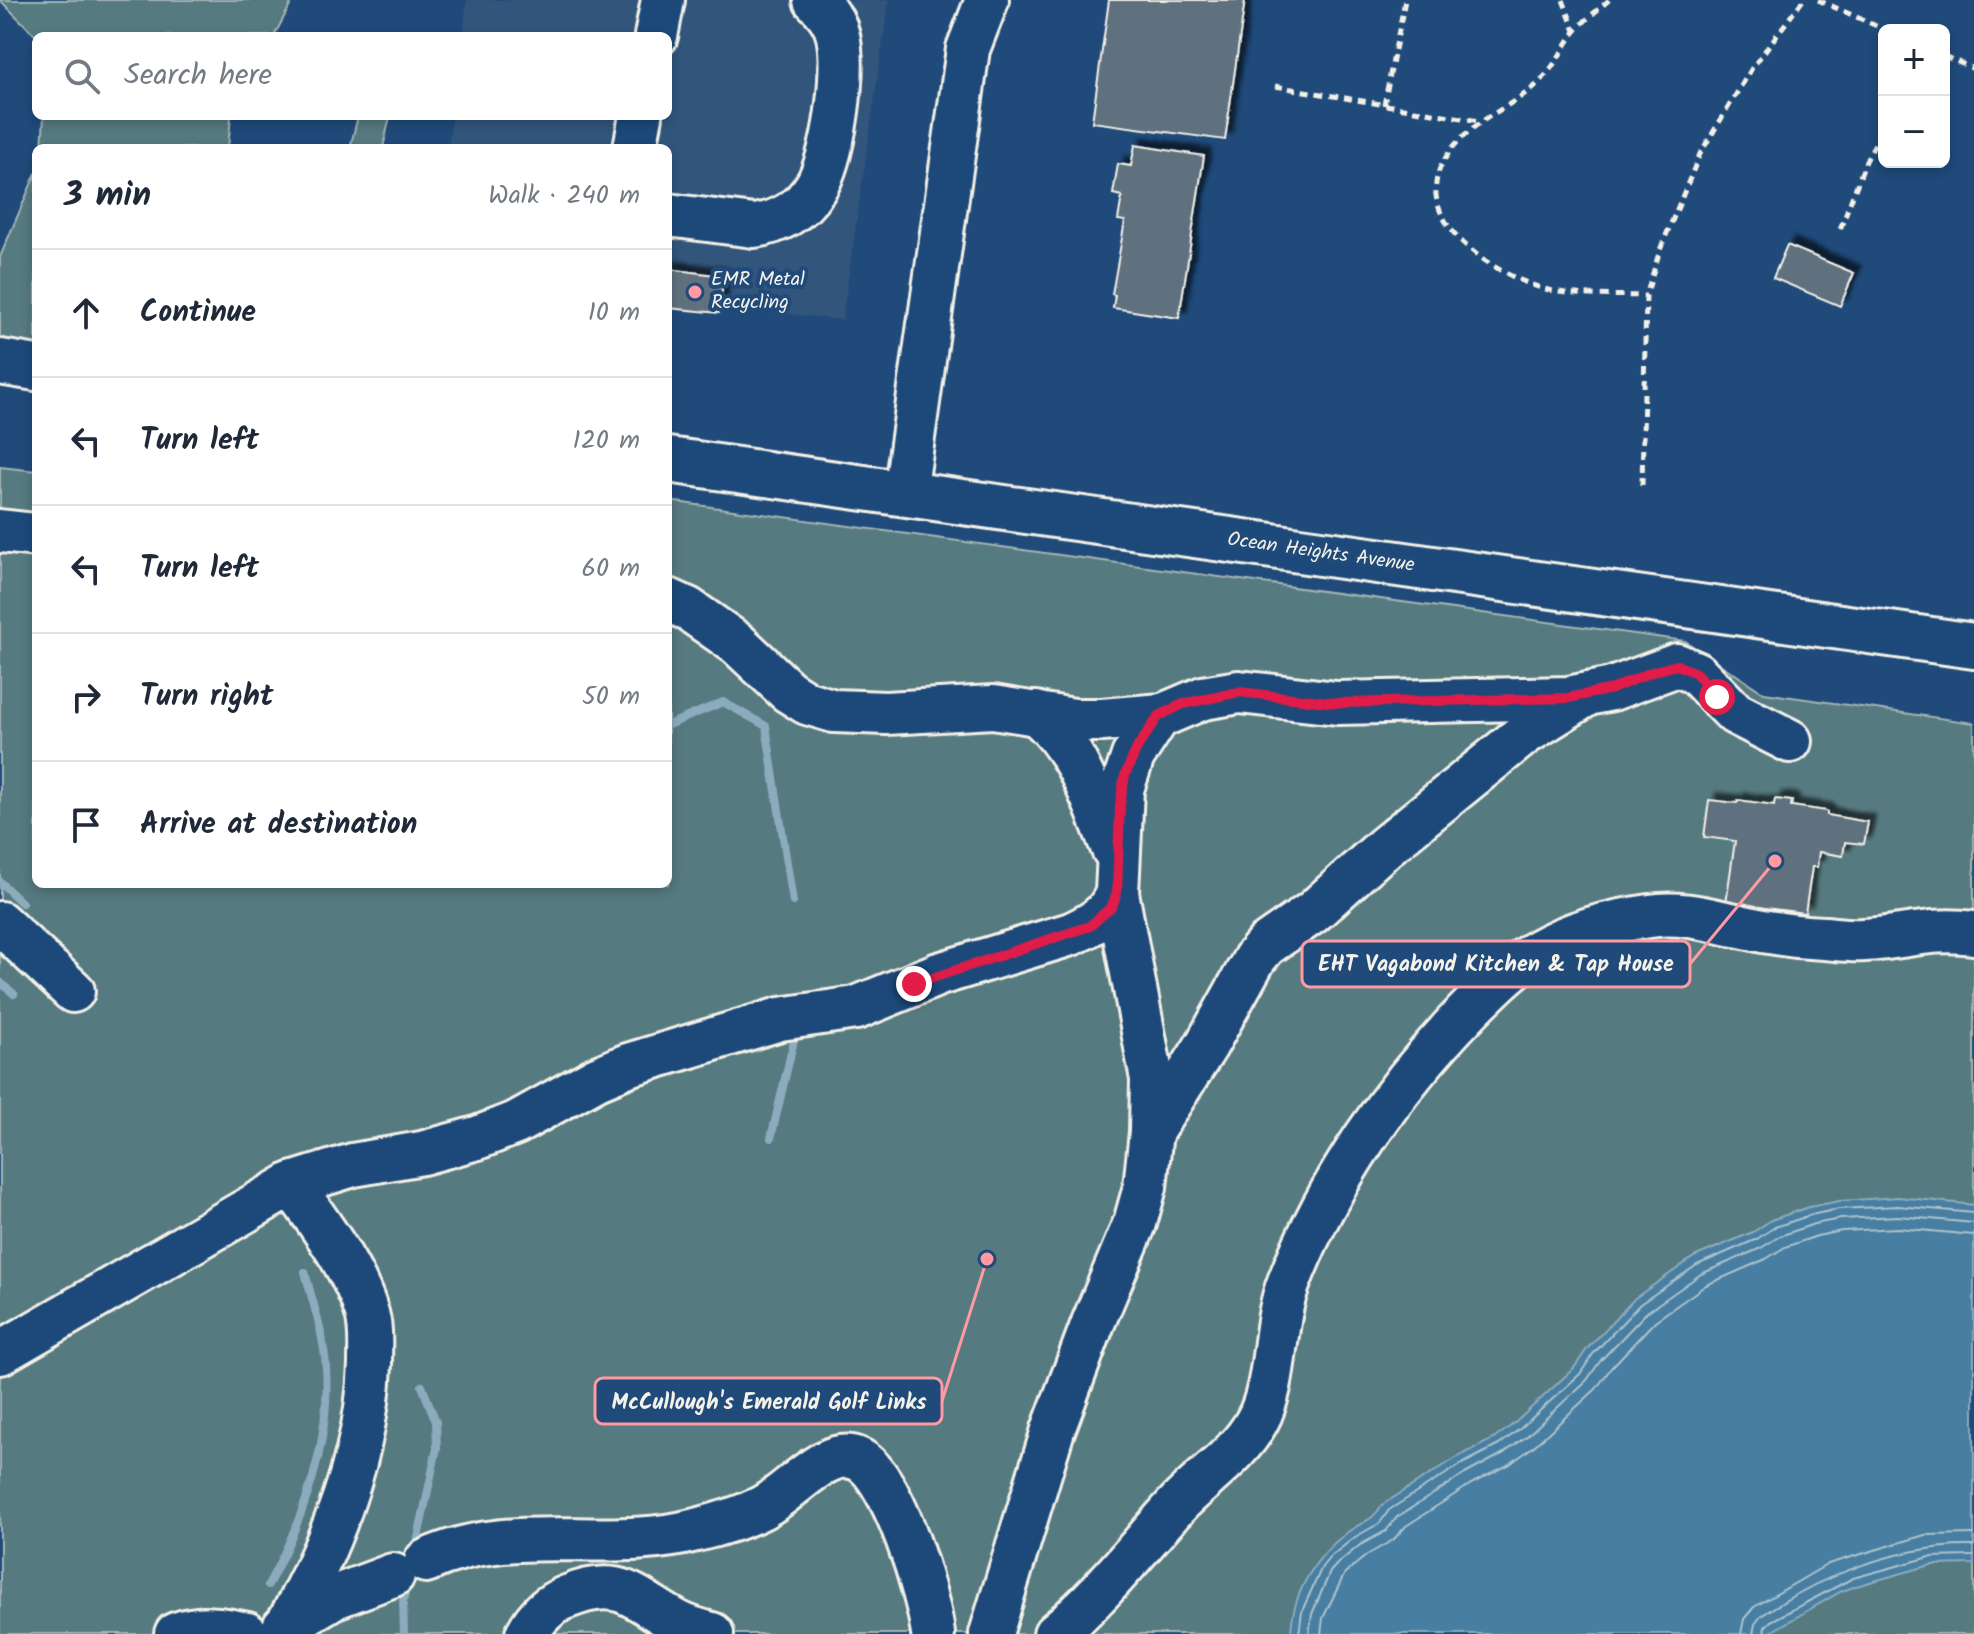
<!DOCTYPE html>
<html lang="en">
<head>
<meta charset="utf-8">
<style>
	:root { --surface:#fff; --page:#f6f6f7; --text:#1f2937; --muted:#747a83; --line:#e0e1e3 }
	body { margin:0; font-family:Kalam,sans-serif; background:var(--page); color:var(--text) }
	.controls { position:absolute; right:24px; top:24px; display:grid; overflow:hidden; border-radius:12px; box-shadow:0 4px 12px #0003 }
	.controls button { width:72px; height:72px; display:grid; place-items:center; padding:0; border:0; border-bottom:2px solid var(--line); background:var(--surface); color:var(--text); font:40px sans-serif }
	.stop { position:absolute; width:24px; height:24px; margin:-18px; border:6px solid #e11d48; border-radius:50%; background:#fff }
	.stop.end { background:#e11d48; border-color:#fff; box-shadow:0 2px 8px #0008 }
	.list { margin:0; padding:0; list-style:none }
	h2 { display:flex; justify-content:space-between; align-items:center; height:104px; margin:0; padding:0 32px; font-size:34px }
	h2 small { font-size:26px; font-weight:400; color:var(--muted) }
	.list li { display:grid; grid-template-columns:52px 1fr auto; gap:24px; align-items:center; box-sizing:border-box; height:128px; padding:0 32px; border-top:2px solid var(--line) }
	.list b { display:block; font-size:30px; white-space:nowrap }
	.list em { font-size:26px; font-style:normal; color:var(--muted) }
	.icon { flex:none; width:44px; height:44px; fill:none; stroke:currentColor; stroke-width:2; stroke-linecap:round; stroke-linejoin:round }
	.map { position:relative; flex:none; width:1974px; height:1634px; overflow:hidden }
	.search { position:absolute; background:var(--surface); box-shadow:0 4px 12px #0003; left:32px; top:32px; width:640px; height:88px; display:flex; align-items:center; gap:20px; box-sizing:border-box; padding:0 28px; border-radius:12px; color:var(--muted); font-size:30px }
	.panel { position:absolute; background:var(--surface); box-shadow:0 4px 12px #0003; left:32px; top:144px; width:640px; height:744px; border-radius:12px }
	.map>svg:first-child { display:block }
</style>
</head>
<body>
<div class="map">
<svg width="1974" height="1634" viewBox="0 0 1974 1634">
	<defs>
		<filter id="shadow"><feDropShadow dx="7" dy="-7" stdDeviation="2" flood-color="#0009"/></filter>
	</defs>
	<rect width="100%" height="100%" fill="#1f4a7a"/>
	<filter id="ink" filterUnits="userSpaceOnUse"><feTurbulence type="fractalNoise" baseFrequency=".0125" numOctaves="2"/><feDisplacementMap in="SourceGraphic" scale="16" xChannelSelector="R" yChannelSelector="G"/><feConvolveMatrix kernelMatrix="1 2 1 2 8 2 1 2 1" color-interpolation-filters="sRGB"/></filter>
	<g filter="url(#ink)">
		<!-- built -->
		<path fill="#32557c" d="M467,0H889L842,320L668,301V148H448L452,116H668V36H463Z"/>
		<!-- green -->
		<g fill="#557a80" stroke="#a4b6b4" stroke-width="2">
			<path d="M0,0H293L274,36H36Z"/>
			<path d="M44,116H231L228,148H42Z"/>
			<path d="M358,116H390L383,148H350Z"/>
			<path d="M36,173V348L0,343V257Z"/>
			<path d="M0,467L36,471V884H668V501L1685,641L1764,693L1974,723V1634H0Z"/>
		</g>
		<!-- water -->
		<path fill="#467ea2" stroke="#8cacbe" stroke-width="2" d="M1898,1197L1974,1205V1564L1931,1565L1856,1586L1840,1592L1767,1634H1291C1292,1593 1316,1555 1348,1532C1363,1521 1373,1521 1382,1505L1456,1458L1495,1438L1516,1422L1574,1368L1587,1349L1635,1298L1694,1257L1753,1232L1771,1220L1809,1207L1839,1201Z"/>
		<g fill="none" stroke-linecap="round" stroke-linejoin="round">
			<!-- shore -->
			<g stroke="#aec3cc" stroke-width="2">
				<path d="M1299,1634L1302,1611L1322,1567L1330,1557L1355,1537L1380,1523L1389,1510L1460,1465L1499,1445L1521,1428L1580,1374L1593,1354L1640,1304L1697,1265L1757,1239L1775,1227L1811,1215L1839,1209L1898,1206L1974,1213"/>
				<path d="M1309,1634L1312,1614L1330,1572L1337,1564L1360,1545L1386,1531L1397,1517L1465,1474L1504,1453L1527,1436L1587,1380L1601,1360L1647,1312L1701,1274L1761,1248L1780,1236L1814,1224L1841,1219L1898,1216L1974,1223"/>
				<path d="M1321,1634L1323,1618L1345,1573L1367,1555L1393,1540L1406,1526L1471,1484L1510,1464L1534,1446L1596,1389L1611,1368L1655,1321L1706,1285L1766,1259L1785,1247L1817,1236L1842,1231L1898,1228L1974,1235"/>
				<path d="M1741,1634L1744,1619L1754,1607L1828,1564L1925,1535L1974,1534"/>
				<path d="M1753,1634L1755,1624L1761,1616C1821,1575 1901,1544 1974,1546"/>
				<path d="M1764,1634L1765,1627L1771,1621L1853,1578L1930,1557L1974,1556"/>
			</g>
			<!-- stream -->
			<g stroke="#8cacbe" stroke-width="8">
				<path d="M668,725L723,702L766,726L793,902"/>
				<path d="M0,882L22,903"/>
				<path d="M0,982L14,994"/>
				<path d="M771,1138L794,1040"/>
				<path d="M415,1552L437,1448L436,1422L422,1386"/>
				<path d="M268,1585C303,1520 331,1444 326,1368C324,1335 313,1304 305,1272"/>
				<path d="M404,1634L403,1601L408,1581"/>
			</g>
		</g>
		<!-- building -->
		<g fill="#5f6f7f" stroke="#f4f1e8" stroke-width="2" filter="url(#shadow)">
			<path d="M1109,0H1245L1225,140L1092,122Z"/>
			<path d="M1135,145L1204,156L1179,318L1113,308L1115,295L1112,294L1125,221L1118,220L1122,196L1113,194L1118,164L1131,166Z"/>
			<path d="M1787,245L1854,273L1840,306L1773,278Z"/>
			<path d="M668,269L724,276L719,313L668,308Z"/>
			<path d="M1775,799L1792,801L1791,806L1827,811V815L1868,822L1864,844L1845,842L1843,856L1819,852L1817,867H1812L1805,913L1726,903L1735,841L1704,837L1709,800L1737,803L1738,800L1774,805Z"/>
		</g>
		<g fill="none" stroke-linecap="round" stroke-linejoin="round">
			<!-- minor casing -->
			<g stroke="#f4f1e8" stroke-width="48">
				<g id="minor">
					<path d="M656,36L663,0"/>
					<path d="M635,148L641,116"/>
					<path d="M668,215L754,226C779,223 801,210 815,188C834,160 846,69 838,36C835,21 826,10 815,0"/>
					<path d="M905,494L968,49L987,0"/>
					<path d="M0,531L36,535"/>
					<path d="M668,600L688,609L738,644L788,691L807,703L834,711L886,713L993,707L1074,720H1102L1163,715L1203,698L1239,692L1337,703L1568,698L1612,689L1677,665L1696,673L1735,713L1790,741"/>
					<path d="M1036,713C1078,748 1093,801 1113,849"/>
					<path d="M0,923L73,991"/>
					<path d="M1152,1131L1206,1046L1255,958L1266,945L1313,912L1385,847L1524,734L1583,697"/>
					<path d="M292,1184L353,1165L422,1153L477,1138L516,1123L597,1078L628,1065L780,1019L856,1008L939,974L1071,934C1093,924 1108,916 1117,893L1122,789L1133,756L1159,716"/>
					<path d="M0,1353L292,1184C318,1223 352,1265 366,1310C372,1327 370,1346 370,1364C367,1458 328,1553 282,1634"/>
					<path d="M426,1561C515,1520 606,1554 696,1530C717,1525 740,1518 759,1509C790,1495 825,1445 858,1459C893,1474 929,1597 933,1634"/>
					<path d="M284,1627L332,1598L393,1575"/>
					<path d="M176,1634C202,1625 221,1628 247,1634"/>
					<path d="M527,1634C536,1617 549,1604 567,1597C621,1575 633,1598 677,1622C688,1628 700,1631 712,1634"/>
					<path d="M991,1634L1053,1430L1093,1323L1135,1223L1145,1187L1151,1132L1152,1079L1117,893"/>
					<path d="M1055,1634C1101,1596 1136,1550 1176,1506C1203,1477 1238,1456 1257,1421C1278,1383 1272,1325 1289,1282C1328,1181 1394,1087 1469,1010C1490,989 1512,966 1538,951C1571,932 1613,921 1650,916C1682,911 1710,920 1740,926C1768,933 1796,937 1824,938C1837,939 1851,941 1864,940C1905,938 1930,927 1974,933"/>
				</g>
			</g>
			<!-- major casing -->
			<g stroke="#f4f1e8" stroke-width="50">
				<g id="major">
					<path d="M0,362L36,368"/>
					<path d="M668,460L1974,646"/>
				</g>
			</g>
			<!-- path -->
			<g stroke="#f4f1e8" stroke-width="5" stroke-dasharray="8 6" stroke-linecap="butt">
				<path d="M1563,0L1575,31"/>
				<path d="M1609,0C1598,10 1583,21 1574,33C1561,51 1552,72 1534,87C1503,112 1462,125 1442,164C1411,224 1501,279 1549,290C1578,297 1617,295 1646,296"/>
				<path d="M1818,0L1886,30"/>
				<path d="M1944,56L1974,69"/>
				<path d="M1275,86L1479,121"/>
				<path d="M1384,105L1405,0"/>
				<path d="M1840,229L1866,161L1884,126"/>
				<path d="M1642,485L1646,296L1660,250L1700,154L1752,68L1803,0"/>
			</g>
			<!-- minor -->
			<use href="#minor" stroke="#1f4a7a" stroke-width="42"/>
			<!-- major -->
			<use href="#major" stroke="#1f4a7a" stroke-width="44"/>
		</g>
	</g>
	<g fill="none" stroke-linecap="round" stroke-linejoin="round" filter="url(#ink)">
		<!-- route -->
		<path stroke="#e11d48" stroke-width="10" d="M914,984L1090,926L1112,906L1117,893L1120,804L1125,775L1138,746L1159,716L1183,704L1239,692L1337,703L1568,698L1612,689L1654,671L1677,665L1696,673L1717,697"/>
	</g>
	<!-- markers -->
	<circle fill="#ff9aa2" stroke="#1f4a7a" stroke-width="3" cx="695" cy="292" r="8"/>
	<g text-anchor="middle" dominant-baseline="central" stroke-width="8" stroke-linejoin="round" paint-order="stroke">
		<!-- poi labels -->
		<g font-size="20" fill="#f4f1e8" stroke="#1f4a7a" text-anchor="start">
			<text x="711" y="280">EMR Metal<tspan x="711" dy="23">Recycling</tspan></text>
		</g>
		<!-- street labels -->
		<g font-size="20" fill="#f4f1e8" stroke="#1f4a7a">
			<text transform="translate(1321 553) rotate(8)">Ocean Heights Avenue</text>
		</g>
	</g>
	<!-- callouts -->
	<path fill="none" stroke="#ff9aa2" stroke-width="3" d="M1775 861L1690 964M987 1259L942 1401"/>
	<g fill="#ff9aa2" stroke="#1f4a7a" stroke-width="3">
		<circle cx="1775" cy="861" r="8"/>
		<circle cx="987" cy="1259" r="8"/>
	</g>
	<g fill="#1f4a7a" stroke="#ff9aa2" stroke-width="3">
		<rect x="1302" y="941" width="388" height="46" rx="8"/>
		<rect x="595" y="1378" width="347" height="46" rx="8"/>
	</g>
	<g font-size="22" text-anchor="middle" font-weight="bold" fill="#f4f1e8">
		<text x="1496" y="971">EHT Vagabond Kitchen &amp; Tap House</text>
		<text x="769" y="1409">McCullough's Emerald Golf Links</text>
	</g>
</svg>
<div class="controls">
<button>+</button>
<button>−</button>
</div>
<div class="stop" style="left:1717px;top:697px"></div>
<div class="stop end" style="left:914px;top:984px"></div>
<div class="search"><svg class="icon" aria-label="search" viewBox="0 0 24 24"><circle cx="10" cy="10" r="6"/><path d="M15 15l6 6"/></svg>Search here</div>
<section class="panel">
<h2>3 min<small>Walk · 240 m</small></h2>
<ul class="list">
<li><svg class="icon" aria-label="ahead" viewBox="0 0 24 24"><path d="M12 20V5M6 11l6-6 6 6"/></svg><div><b>Continue</b></div><em>10 m</em></li>
<li><svg class="icon" aria-label="left" viewBox="0 0 24 24"><path d="M17 20v-9H6M10 6l-5 5 5 5"/></svg><div><b>Turn left</b></div><em>120 m</em></li>
<li><svg class="icon" aria-label="left" viewBox="0 0 24 24"><path d="M17 20v-9H6M10 6l-5 5 5 5"/></svg><div><b>Turn left</b></div><em>60 m</em></li>
<li><svg class="icon" aria-label="right" viewBox="0 0 24 24"><path d="M7 20v-9h11M14 6l5 5-5 5"/></svg><div><b>Turn right</b></div><em>50 m</em></li>
<li><svg class="icon" aria-label="arrive" viewBox="0 0 24 24"><path d="M6 21V4h12l-3 4 3 4H6"/></svg><div><b>Arrive at destination</b></div></li>
</ul>
</section>
</div>
</body>
</html>
